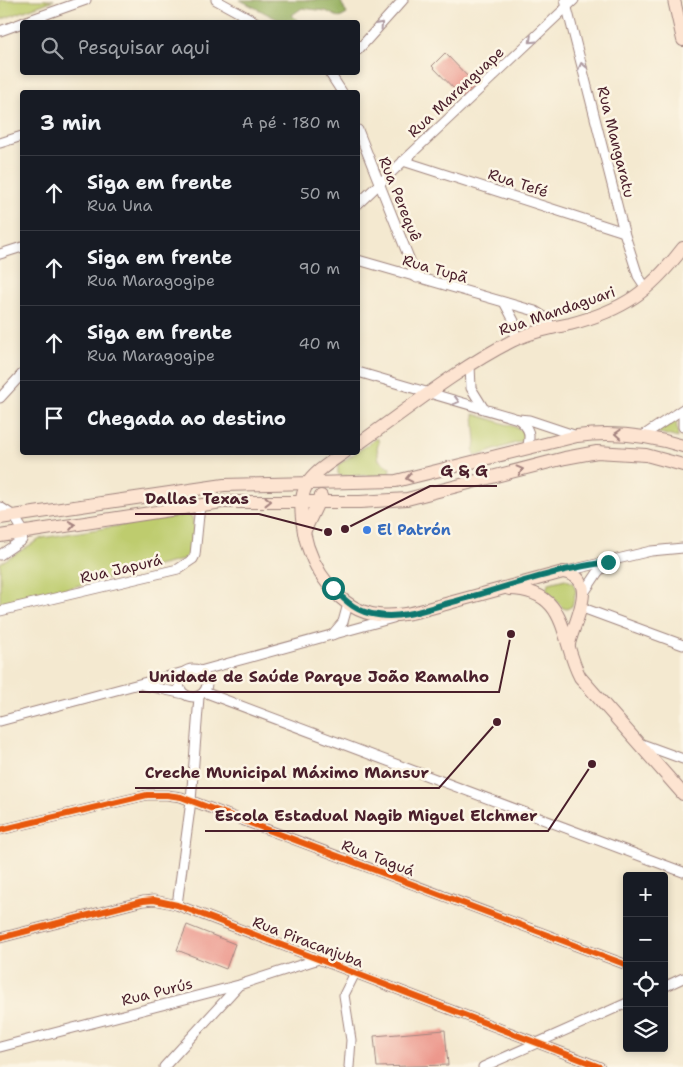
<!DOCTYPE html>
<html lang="pt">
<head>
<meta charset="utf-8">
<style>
	:root { --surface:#171b24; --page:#20242c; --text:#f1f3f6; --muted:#9ea1a6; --line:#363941 }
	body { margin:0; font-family:"Shantell Sans",sans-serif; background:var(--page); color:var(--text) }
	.controls { position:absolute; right:15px; bottom:15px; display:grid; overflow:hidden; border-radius:5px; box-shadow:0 2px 8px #0003 }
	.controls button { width:45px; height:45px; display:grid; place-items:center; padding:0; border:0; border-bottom:1px solid var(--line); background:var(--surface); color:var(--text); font:25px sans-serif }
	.stop { position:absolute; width:15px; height:15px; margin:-11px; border:4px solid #0f766e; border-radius:50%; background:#fff }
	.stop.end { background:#0f766e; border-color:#fff; box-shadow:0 1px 5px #0008 }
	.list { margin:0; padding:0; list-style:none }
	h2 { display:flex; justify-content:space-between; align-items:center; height:65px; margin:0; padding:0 20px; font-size:21px }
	h2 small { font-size:16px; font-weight:400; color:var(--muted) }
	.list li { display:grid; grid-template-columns:32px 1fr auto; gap:15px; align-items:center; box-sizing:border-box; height:75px; padding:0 20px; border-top:1px solid var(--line) }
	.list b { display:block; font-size:19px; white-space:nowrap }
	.list p { margin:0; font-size:16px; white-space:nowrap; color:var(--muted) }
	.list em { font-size:16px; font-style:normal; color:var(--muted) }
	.icon { flex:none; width:28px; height:28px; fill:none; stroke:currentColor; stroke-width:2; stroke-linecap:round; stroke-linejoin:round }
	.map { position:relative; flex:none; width:683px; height:1067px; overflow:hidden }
	.search { position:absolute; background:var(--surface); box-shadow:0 2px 8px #0003; left:20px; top:20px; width:340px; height:55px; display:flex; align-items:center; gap:12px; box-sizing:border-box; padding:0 18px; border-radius:5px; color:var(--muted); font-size:19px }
	.panel { position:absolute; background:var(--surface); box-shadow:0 2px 8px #0003; left:20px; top:90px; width:340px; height:365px; border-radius:5px }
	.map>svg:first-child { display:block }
</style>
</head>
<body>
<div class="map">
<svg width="683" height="1067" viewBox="0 0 683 1067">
	<rect width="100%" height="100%" fill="#fcf5e5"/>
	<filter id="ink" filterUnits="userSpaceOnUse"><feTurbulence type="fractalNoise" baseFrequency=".02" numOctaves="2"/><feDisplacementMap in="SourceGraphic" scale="10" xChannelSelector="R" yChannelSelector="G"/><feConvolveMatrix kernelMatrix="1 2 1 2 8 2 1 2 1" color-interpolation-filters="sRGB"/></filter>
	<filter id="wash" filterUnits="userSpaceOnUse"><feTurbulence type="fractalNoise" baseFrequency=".0096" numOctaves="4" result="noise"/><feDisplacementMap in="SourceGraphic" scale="20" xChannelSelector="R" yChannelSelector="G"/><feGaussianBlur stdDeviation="1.12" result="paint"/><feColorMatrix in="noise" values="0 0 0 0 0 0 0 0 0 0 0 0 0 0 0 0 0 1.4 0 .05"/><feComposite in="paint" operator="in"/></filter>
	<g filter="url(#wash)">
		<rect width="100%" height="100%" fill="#f4e9d0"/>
		<!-- green -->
		<g fill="#becc6e" stroke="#84764c">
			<path d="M0,0H54L0,20Z"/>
			<path d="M474,414L518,428L524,433L522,441L476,456L473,449L476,444Z"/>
			<path d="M676,418L678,438L656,432Z"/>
			<path d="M377,438L379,442L377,448L379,460L390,468L389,475L341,476L338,474V465Z"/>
			<path d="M186,515L192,517C196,529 193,553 182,560L0,605V563L42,538Z"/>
			<path d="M565,579L573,583L576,591L572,606L567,609L563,608L546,590L549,583Z"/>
		</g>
		<!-- forest -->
		<path fill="#96b061" stroke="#706846" d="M240,0H340L347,14L340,18L326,11L302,8L292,15L299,22H283Z"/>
		<g id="blocks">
			<!-- building -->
			<g fill="#ec968b">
				<path d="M445,53L475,84L461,96L432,66Z"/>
				<path d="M187,925L235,944L226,969L177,950Z"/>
				<path d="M445,1030L448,1065L377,1067L374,1036Z"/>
			</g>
		</g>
	</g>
	<g filter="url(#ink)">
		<use href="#blocks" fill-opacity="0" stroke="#9f847e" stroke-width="1"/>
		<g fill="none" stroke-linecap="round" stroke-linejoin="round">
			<!-- street casing -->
			<g stroke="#9f847e" stroke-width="11">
				<g id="street">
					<path d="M216,0L256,22"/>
					<path d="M565,0L624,232L638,276L646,288"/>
					<path d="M24,22L86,0"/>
					<path d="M0,31L22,23"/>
					<path d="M358,50L403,0"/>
					<path d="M329,72L342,92"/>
					<path d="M358,130L417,278"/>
					<path d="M0,143L22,136"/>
					<path d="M403,161L624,232"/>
					<path d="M358,204L574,0"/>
					<path d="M0,254L22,247"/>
					<path d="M358,260L535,311L546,318L552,328"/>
					<path d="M505,304L514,321L515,340"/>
					<path d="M470,366L471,388L484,409"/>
					<path d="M358,372L518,419L529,420L577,436"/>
					<path d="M0,398L22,374"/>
					<path d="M683,414V427"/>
					<path d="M518,419C530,428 531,435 527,449"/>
					<path d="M644,435L683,409"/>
					<path d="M0,507L14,516L24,532L22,540L0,555"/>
					<path d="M563,572L651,551L683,548"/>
					<path d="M584,593L598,572L608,562"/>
					<path d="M580,607L683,645"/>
					<path d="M0,611L178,569L193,559L195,555L200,505"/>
					<path d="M332,635L343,622L348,604"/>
					<circle cx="193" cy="683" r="14"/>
					<path d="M200,671L393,618"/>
					<path d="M143,685L184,694"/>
					<path d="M204,692L683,872"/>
					<path d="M0,721L184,672"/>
					<path d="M639,743L683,759"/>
					<path d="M0,830L147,795H167L181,797L627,965"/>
					<path d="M177,905L191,801L199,697"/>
					<path d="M0,938L143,901L154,900L177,905L600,1067"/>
					<path d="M664,987L683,978"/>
					<path d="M0,1047L239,985L319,959"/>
					<path d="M164,1067L238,986"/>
					<path d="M349,1067L351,1040L344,995L355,973"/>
					<path d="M483,1067L627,1003"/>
				</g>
			</g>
			<!-- secondary casing -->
			<g stroke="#9f847e" stroke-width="14">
				<g id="secondary">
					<path d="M674,0L683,40"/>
					<path d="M358,444C408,409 457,369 512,341C530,332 551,328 570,324C624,310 649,292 683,248"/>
					<path d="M345,452C309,477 295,484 304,532C311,568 339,611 378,615C402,618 426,609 449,603C487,593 525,582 563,572C601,578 574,621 569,644"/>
					<path d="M0,518L224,485L396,481L577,436C614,431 647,435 683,446"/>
					<path d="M304,532L321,496"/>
					<path d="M0,536L222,502H360L407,499L565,458L597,452L646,455L683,465"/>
					<path d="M509,589C569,590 560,639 580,677L683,794"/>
				</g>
			</g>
			<!-- street -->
			<use href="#street" stroke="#fff" stroke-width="9"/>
			<!-- secondary -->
			<use href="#secondary" stroke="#fde4d1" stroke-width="12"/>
			<!-- cycleway casing -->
			<g stroke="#fcf5e5" stroke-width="9">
				<g id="cycleway">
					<path d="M0,830L147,795H167L181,797L627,965"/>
					<path d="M0,938L143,901L154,900L177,905L600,1067"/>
				</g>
			</g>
			<!-- cycleway -->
			<use href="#cycleway" stroke="#e8590c" stroke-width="6"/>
		</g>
		<!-- one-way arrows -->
		<defs><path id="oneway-chevron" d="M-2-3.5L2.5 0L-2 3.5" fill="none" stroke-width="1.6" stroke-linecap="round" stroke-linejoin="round" transform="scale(1.25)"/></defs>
		<g stroke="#ae9aa0">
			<use href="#oneway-chevron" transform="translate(380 25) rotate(-48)"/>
			<use href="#oneway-chevron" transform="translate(532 40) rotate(137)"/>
			<use href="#oneway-chevron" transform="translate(582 66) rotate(-104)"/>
			<use href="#oneway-chevron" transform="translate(456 401) rotate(16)"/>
		</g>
		<g stroke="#a4827e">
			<use href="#oneway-chevron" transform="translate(618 434) rotate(-177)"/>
			<use href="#oneway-chevron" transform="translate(520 470) rotate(-15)"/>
			<use href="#oneway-chevron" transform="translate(409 478) rotate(169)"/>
			<use href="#oneway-chevron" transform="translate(268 501)"/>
			<use href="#oneway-chevron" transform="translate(72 525) rotate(-9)"/>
		</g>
	</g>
	<g fill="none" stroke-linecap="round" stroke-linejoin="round" filter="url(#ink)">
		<!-- route -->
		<path stroke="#0f766e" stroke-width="6" d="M333,588C346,602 358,613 378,615C402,619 426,609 449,603C501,589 554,569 608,562"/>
	</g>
	<!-- markers -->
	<circle fill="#3f7fe0" stroke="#fcf5e5" stroke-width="2" cx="367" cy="530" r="5"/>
	<g text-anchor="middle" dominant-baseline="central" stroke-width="5" stroke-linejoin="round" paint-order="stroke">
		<!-- street labels -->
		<g font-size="15" fill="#4a1f2b" stroke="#fcf5e5">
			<text transform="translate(456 92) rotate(-43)">Rua Maranguape</text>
			<text transform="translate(616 142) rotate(76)">Rua Mangaratu</text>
			<text transform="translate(518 183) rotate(18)">Rua Tefé</text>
			<text transform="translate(400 199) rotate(68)">Rua Perequê</text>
			<text transform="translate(435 269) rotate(16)">Rua Tupã</text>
			<text transform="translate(557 311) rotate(-19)">Rua Mandaguari</text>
			<text transform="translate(121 569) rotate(-13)">Rua Japurá</text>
			<text transform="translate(378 858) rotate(21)">Rua Taguá</text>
			<text transform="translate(308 942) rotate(21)">Rua Piracanjuba</text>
			<text transform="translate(157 992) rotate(-14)">Rua Purús</text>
		</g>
		<!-- shop labels -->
		<g font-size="15" font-weight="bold" fill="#366cbe" stroke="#fcf5e5" text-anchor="start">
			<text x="377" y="530">El Patrón</text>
		</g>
	</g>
	<!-- callouts -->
	<path fill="none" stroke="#4a1f2b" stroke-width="2" d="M345 529L430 486H497M328 532L259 514H135M511 634L499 692H139M497 722L439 788H135M592 764L548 831H205"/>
	<g fill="#4a1f2b" stroke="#fcf5e5" stroke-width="2">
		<circle cx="345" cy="529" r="5"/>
		<circle cx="328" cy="532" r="5"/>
		<circle cx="511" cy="634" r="5"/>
		<circle cx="497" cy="722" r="5"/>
		<circle cx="592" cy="764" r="5"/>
	</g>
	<g font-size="16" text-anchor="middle" font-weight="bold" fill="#4a1f2b" stroke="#fcf5e5" stroke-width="5" stroke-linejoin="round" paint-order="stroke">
		<text x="464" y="476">G &amp; G</text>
		<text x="197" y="504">Dallas Texas</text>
		<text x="319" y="682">Unidade de Saúde Parque João Ramalho</text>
		<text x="287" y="778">Creche Municipal Máximo Mansur</text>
		<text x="376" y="821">Escola Estadual Nagib Miguel Elchmer</text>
	</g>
</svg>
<div class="controls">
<button>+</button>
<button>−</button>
<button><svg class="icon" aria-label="locate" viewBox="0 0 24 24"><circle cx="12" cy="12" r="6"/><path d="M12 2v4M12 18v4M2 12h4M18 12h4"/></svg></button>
<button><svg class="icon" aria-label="layers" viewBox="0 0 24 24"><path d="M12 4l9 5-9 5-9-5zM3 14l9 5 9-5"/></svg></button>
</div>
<div class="stop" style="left:333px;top:588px"></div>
<div class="stop end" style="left:608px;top:562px"></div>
<div class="search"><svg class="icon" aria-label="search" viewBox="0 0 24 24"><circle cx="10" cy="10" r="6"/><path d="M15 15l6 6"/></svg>Pesquisar aqui</div>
<section class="panel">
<h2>3 min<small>A pé · 180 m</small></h2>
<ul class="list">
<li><svg class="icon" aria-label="ahead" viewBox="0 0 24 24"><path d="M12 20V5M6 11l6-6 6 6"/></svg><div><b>Siga em frente</b><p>Rua Una</p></div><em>50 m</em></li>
<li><svg class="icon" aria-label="ahead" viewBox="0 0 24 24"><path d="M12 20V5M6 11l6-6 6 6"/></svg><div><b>Siga em frente</b><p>Rua Maragogipe</p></div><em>90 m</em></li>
<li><svg class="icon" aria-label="ahead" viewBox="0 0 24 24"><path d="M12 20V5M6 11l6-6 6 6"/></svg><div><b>Siga em frente</b><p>Rua Maragogipe</p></div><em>40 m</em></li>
<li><svg class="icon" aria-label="arrive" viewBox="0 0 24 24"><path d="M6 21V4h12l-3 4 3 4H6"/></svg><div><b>Chegada ao destino</b></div></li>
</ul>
</section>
</div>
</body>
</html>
